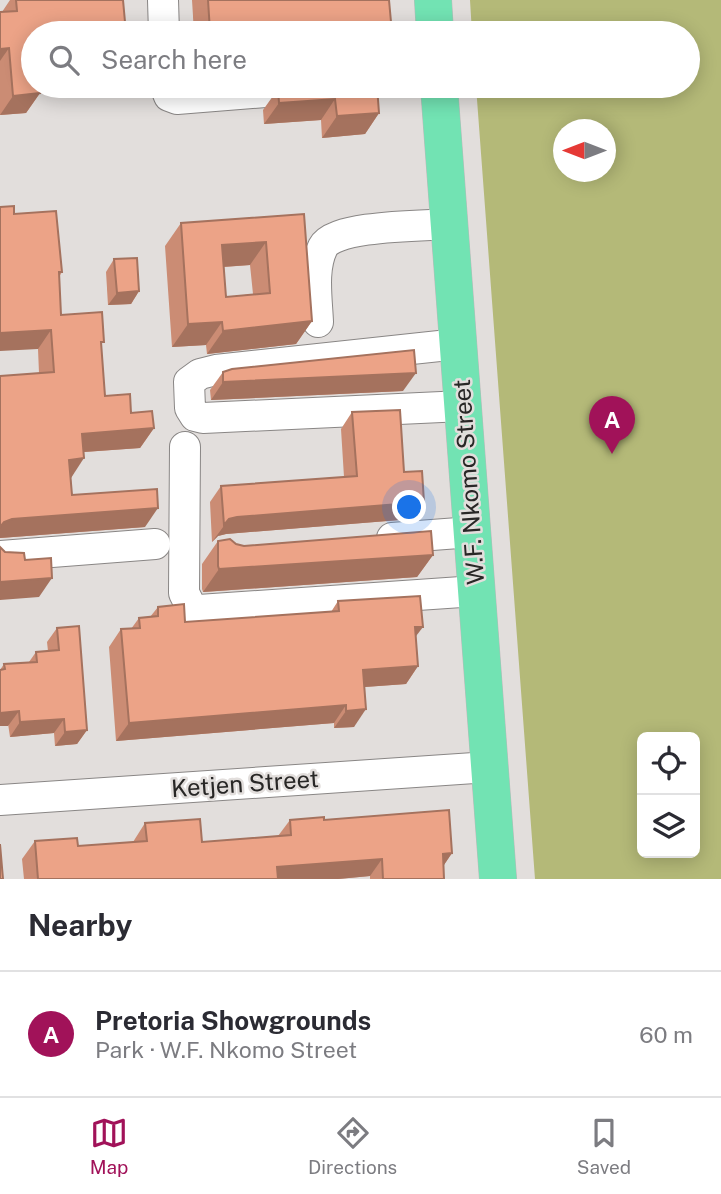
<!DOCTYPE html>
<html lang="en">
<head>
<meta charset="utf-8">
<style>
	:root { --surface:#fff; --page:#f2f2f3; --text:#2b2b33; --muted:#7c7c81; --line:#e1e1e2; --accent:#a11259 }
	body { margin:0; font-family:"Public Sans",sans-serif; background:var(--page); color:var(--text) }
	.controls { position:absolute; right:21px; bottom:21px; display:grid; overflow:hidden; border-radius:10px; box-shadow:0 4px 18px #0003 }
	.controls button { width:63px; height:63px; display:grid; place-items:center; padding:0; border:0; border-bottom:2px solid var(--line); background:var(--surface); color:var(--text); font:35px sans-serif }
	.compass { position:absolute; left:553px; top:119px; width:63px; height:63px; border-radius:50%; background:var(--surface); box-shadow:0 4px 18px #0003; rotate:270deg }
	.you { position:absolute; left:410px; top:508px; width:24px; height:24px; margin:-18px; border:5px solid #fff; border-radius:50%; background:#1a73e8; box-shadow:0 0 0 10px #1a73e833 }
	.badge { display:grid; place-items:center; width:46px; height:46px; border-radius:50%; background:var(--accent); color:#fff; font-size:23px; font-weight:700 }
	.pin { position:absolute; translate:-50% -58px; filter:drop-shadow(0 2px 4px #0008) }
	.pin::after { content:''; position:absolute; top:37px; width:24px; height:21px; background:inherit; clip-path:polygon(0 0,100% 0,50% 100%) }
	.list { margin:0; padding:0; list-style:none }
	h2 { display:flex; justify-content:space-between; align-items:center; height:91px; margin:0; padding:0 28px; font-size:30px }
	h2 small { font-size:23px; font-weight:400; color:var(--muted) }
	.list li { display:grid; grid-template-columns:46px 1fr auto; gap:21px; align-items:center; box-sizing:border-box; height:126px; padding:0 28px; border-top:2px solid var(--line) }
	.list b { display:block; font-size:26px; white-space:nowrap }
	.list p { margin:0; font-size:23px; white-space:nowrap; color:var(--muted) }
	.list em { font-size:23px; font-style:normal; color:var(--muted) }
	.icon { flex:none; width:38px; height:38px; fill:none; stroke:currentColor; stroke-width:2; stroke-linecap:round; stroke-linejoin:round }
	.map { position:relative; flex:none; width:721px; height:879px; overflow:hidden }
	.search { position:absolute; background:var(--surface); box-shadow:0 4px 18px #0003; left:21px; right:21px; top:21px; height:77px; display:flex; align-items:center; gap:18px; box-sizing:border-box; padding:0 24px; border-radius:38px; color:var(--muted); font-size:26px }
	.sheet { height:217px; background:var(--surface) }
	nav { display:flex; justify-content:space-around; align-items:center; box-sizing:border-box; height:98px; border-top:2px solid var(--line); background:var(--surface); font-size:19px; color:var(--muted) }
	nav a { display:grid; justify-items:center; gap:4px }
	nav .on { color:var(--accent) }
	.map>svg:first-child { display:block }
</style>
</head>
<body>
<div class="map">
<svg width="721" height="879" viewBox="0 0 721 879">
	<rect width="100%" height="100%" fill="#e2dedc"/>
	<!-- green -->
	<path fill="#b4b978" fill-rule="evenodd" d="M470,0H721V879H535L476,86H688V33H472ZM564,130H606V172H564ZM642,737H695V853H642Z"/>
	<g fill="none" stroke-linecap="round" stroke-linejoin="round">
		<!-- minor casing -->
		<g stroke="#898685" stroke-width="32">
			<g id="minor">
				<path d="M163,0L164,33"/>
				<path d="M165,86L169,96L177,99L341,86"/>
				<path d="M318,322C317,298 312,269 323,247C334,225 424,226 449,224"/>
				<path d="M458,344L216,370L200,374L189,382L190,408L195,416L203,418L463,406"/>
				<path d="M185,447L184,593L192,609L199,610L476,591"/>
				<path d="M392,538L472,532"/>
				<path d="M0,556L155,544"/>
				<path d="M0,800L489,767"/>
			</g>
		</g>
		<!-- major casing -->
		<g stroke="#bababa" stroke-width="38">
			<g id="major">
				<path d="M433,0L435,33"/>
				<path d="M439,86L498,879"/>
			</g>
		</g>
		<!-- minor -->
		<use href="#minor" stroke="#fff" stroke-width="30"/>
		<!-- major -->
		<use href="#major" stroke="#72e3b3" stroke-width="37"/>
	</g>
	<!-- wall -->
	<g fill="#cb8c74" fill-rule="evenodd">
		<path d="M10,0H123L33,33L40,93L26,113L0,115V12H2Z"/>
		<path d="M192,0H389L392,33H194Z"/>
		<path d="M314,86L379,113L365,134L322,138L321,120L264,124L263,110L278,89Z"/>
		<path d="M14,214L62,272L59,277L61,315L101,346L105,396L154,428L140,448L84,452L71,478L72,495L145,527L0,538L39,373L38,349Z"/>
		<path d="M304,214L312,321L296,344L207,354L206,345L172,347L165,246L181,223ZM250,265L253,294L226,297L224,267Z"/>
		<path d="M114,259L139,291L131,304L108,305L106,272Z"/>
		<path d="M223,372L403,391L211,400L210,390Z"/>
		<path d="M352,412L404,472L424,502L412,519L226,534L218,536L212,542L210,502L221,486L344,477L341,429Z"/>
		<path d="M218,541L244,546L433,555L417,577L203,592L202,589V564Z"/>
		<path d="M338,601L416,636L418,666L406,684L364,687L354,727L334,728V723L116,741L109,647L121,629H131L139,618L150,617L158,607L185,622L331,612Z"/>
		<path d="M57,628L87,730L77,744L55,746L54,733L10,737L0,670L4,664L29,662L36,652L48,651L47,642Z"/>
		<path d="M290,820H324L452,853L443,866L444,879H370V876L338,879H24L22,859L35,841L78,846L133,842L145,823L202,842L278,836Z"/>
	</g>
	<!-- shaded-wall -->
	<g fill="#a5725e">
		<path d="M9,48L0,61V49Z"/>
		<path d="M40,93L26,113L0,115L13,96Z"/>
		<path d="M335,99L321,120L264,124L279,103Z"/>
		<path d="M379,113L365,134L322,138L337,116Z"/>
		<path d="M266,242L250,265L206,268L222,245Z"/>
		<path d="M139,291L131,304L108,305L117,293Z"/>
		<path d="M312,321L296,344L207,354L223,331Z"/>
		<path d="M222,322L206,345L172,347L188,324Z"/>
		<path d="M51,330L38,349L0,351V333Z"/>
		<path d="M416,373L403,391L211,400L223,382Z"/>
		<path d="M154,428L140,448L69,453L82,434Z"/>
		<path d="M84,458L71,478L69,460Z"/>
		<path d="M424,502L412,519L226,534L218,536L212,542L229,519L237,517Z"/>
		<path d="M158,508L145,527L0,538V527L4,522L12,519Z"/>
		<path d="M433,555L417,577L203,592L219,569Z"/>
		<path d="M52,578L39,597L0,600V582Z"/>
		<path d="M415,627H423L410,644Z"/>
		<path d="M418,666L406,684L351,688L363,670Z"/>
		<path d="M346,705L334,723L116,741L129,723Z"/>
		<path d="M366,709L354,727L334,728L346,711Z"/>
		<path d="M19,711L8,726H0V713Z"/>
		<path d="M64,719L54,733L10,737L20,722Z"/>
		<path d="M87,730L77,744L55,746L65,732Z"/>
		<path d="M452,853L440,871L443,854Z"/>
		<path d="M382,859L370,876L338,879H269L277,867Z"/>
	</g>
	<!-- building -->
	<g fill="#eca387" stroke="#a5725e" stroke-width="2" fill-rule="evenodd">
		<path d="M16,0H123L126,33H33V86H39L40,93L13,96L9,48L0,49V12L17,11Z"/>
		<path d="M208,0H389L392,33H196L195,32L210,31Z"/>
		<path d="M314,86H377L379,113L337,116L335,99L279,103L278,89Z"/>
		<path d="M14,206V214L56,211L62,272H59L61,315L102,312L104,342H101L105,396L130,394L131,413L152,411L154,428L82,434L84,458L69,460L72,495L157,489L158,508L12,519L4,522L0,527V376L54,372L51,330L0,333V207Z"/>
		<path d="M304,214L312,321L223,331L222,322L188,324L181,223ZM266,242L270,293L226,297L222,245Z"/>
		<path d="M137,258L139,291L117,293L114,259Z"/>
		<path d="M414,350L416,373L223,382V372L232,369Z"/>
		<path d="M400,410L404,472L422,471L424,502L237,517L229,519L224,525L221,486L357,476L352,412Z"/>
		<path d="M431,531L433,555L219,569L218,566V541L230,539L236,544L244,546Z"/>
		<path d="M0,547L5,552L24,553L25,560L51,558L52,578L0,582Z"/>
		<path d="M420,596L423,627H415L418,666L363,670L366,709L346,711V705L129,723L121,629L140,628L139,618L158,616V607L184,604L185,622L339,611L338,601Z"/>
		<path d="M79,626L87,730L65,732L64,719L20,722L19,711L0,713V670L5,669L4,664L37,662L36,652L59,650L57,628Z"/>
		<path d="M449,810L452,853L443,854L444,879H383L382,859L277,867L278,879H38L35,841L77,838L78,846L147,841L145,823L200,819L202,842L291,835L290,820L324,817V820Z"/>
		<path d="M0,844L3,879H0Z"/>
	</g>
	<g text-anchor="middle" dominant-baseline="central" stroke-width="5" stroke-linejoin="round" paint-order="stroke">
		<!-- street labels -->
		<g font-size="24" fill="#282726" stroke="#e2dedc">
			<text transform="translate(468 482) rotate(-94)">W.F. Nkomo Street</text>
			<text transform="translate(245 783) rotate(-4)">Ketjen Street</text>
		</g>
	</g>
</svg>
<div class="controls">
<button><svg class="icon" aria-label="locate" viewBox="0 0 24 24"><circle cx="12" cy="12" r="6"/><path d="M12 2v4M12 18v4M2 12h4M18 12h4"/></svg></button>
<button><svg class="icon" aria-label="layers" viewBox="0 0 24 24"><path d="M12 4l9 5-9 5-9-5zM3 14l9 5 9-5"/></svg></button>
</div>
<svg class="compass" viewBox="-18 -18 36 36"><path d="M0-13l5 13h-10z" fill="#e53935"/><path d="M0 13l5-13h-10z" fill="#7c7c81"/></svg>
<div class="you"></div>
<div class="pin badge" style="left:612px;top:454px">A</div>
<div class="search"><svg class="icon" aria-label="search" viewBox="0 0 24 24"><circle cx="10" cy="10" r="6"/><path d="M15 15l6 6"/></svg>Search here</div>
</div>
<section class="sheet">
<h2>Nearby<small></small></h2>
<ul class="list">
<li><span class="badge">A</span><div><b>Pretoria Showgrounds</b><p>Park · W.F. Nkomo Street</p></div><em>60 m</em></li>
</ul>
</section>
<nav>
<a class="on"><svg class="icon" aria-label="map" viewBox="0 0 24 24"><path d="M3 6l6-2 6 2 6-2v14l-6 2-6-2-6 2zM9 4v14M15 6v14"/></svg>Map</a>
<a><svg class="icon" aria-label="directions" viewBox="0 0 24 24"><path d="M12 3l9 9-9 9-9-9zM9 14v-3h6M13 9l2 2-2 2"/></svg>Directions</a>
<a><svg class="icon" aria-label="saved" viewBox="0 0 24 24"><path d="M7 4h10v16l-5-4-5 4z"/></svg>Saved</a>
</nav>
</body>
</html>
